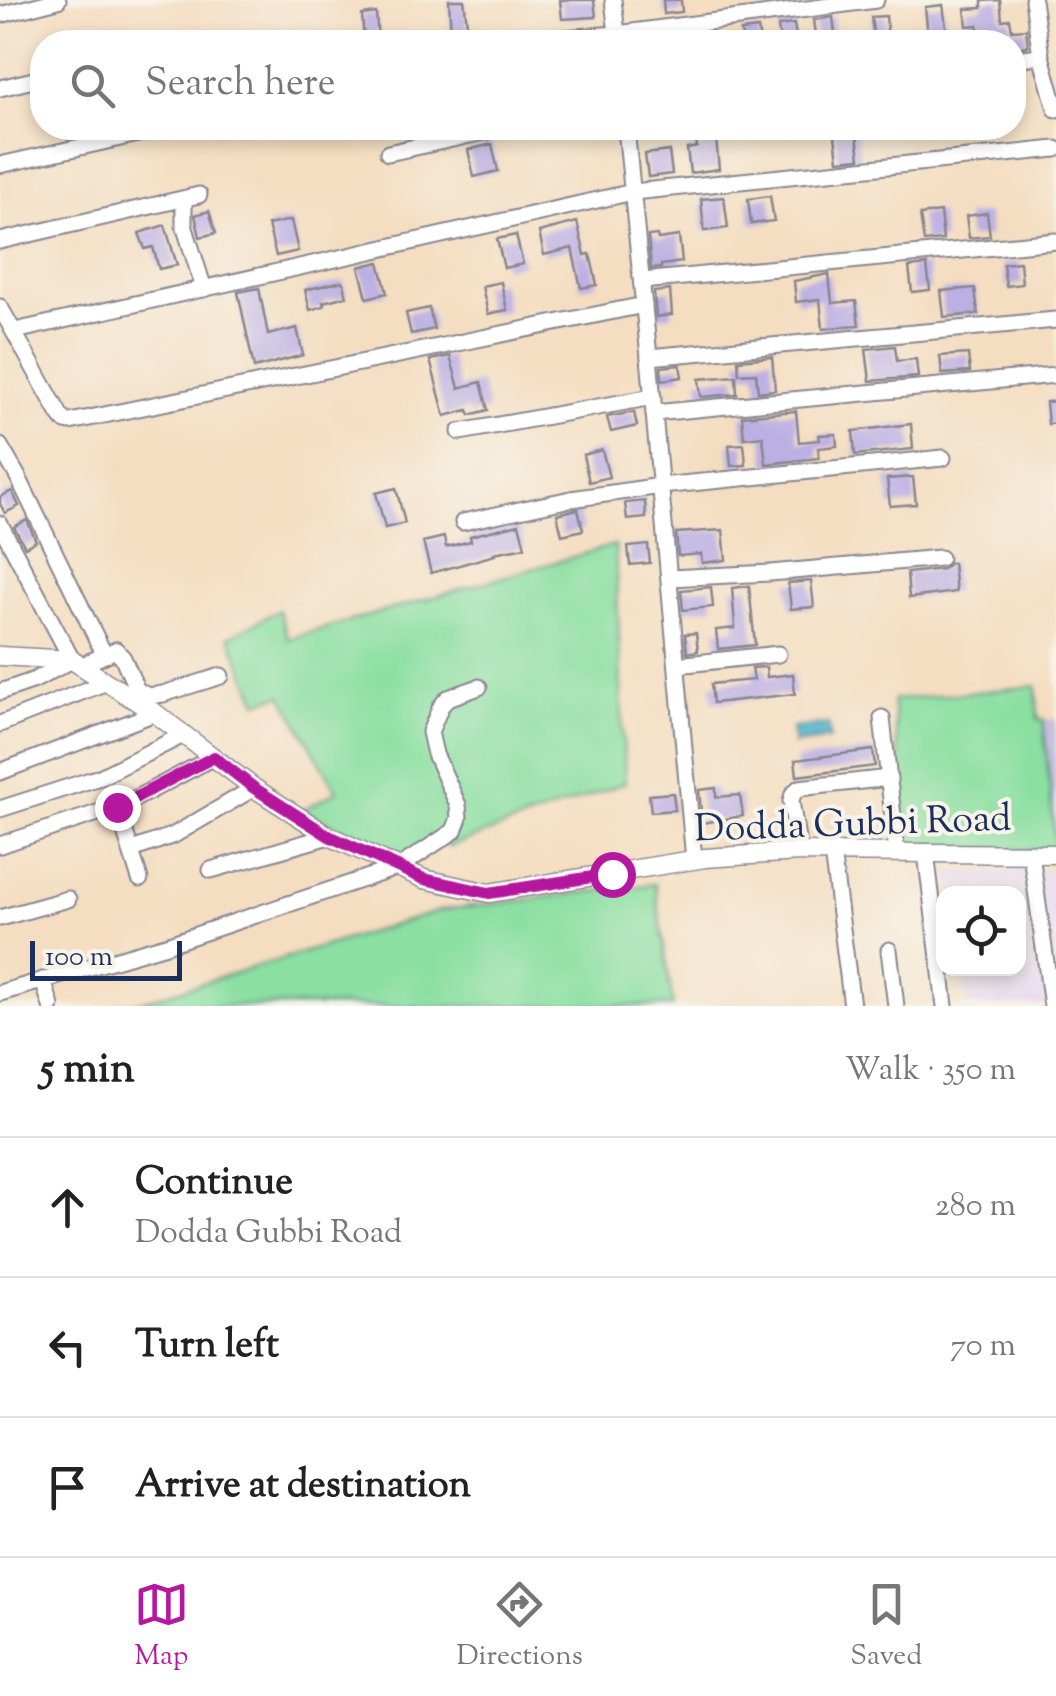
<!DOCTYPE html>
<html lang="en">
<head>
<meta charset="utf-8">
<style>
	:root { --surface:#fff; --page:#f2f2f2; --text:#222; --muted:#767676; --line:#e0e0e0; --accent:#b5179e }
	body { margin:0; font-family:"Sorts Mill Goudy",serif; background:var(--page); color:var(--text) }
	.controls { position:absolute; right:30px; bottom:30px; display:grid; overflow:hidden; border-radius:20px; box-shadow:0 5px 15px #0003 }
	.controls button { width:90px; height:90px; display:grid; place-items:center; padding:0; border:0; border-bottom:2px solid var(--line); background:var(--surface); color:var(--text); font:50px sans-serif }
	.scale { position:absolute; left:30px; bottom:25px; width:152px; box-sizing:border-box; padding-left:10px; border:5px solid #1b2f5e; border-top:0; font-size:28px; line-height:35px; white-space:nowrap; color:#1b2f5e; -webkit-text-stroke:8px #f7f3e8; paint-order:stroke }
	.stop { position:absolute; width:30px; height:30px; margin:-22px; border:8px solid #b5179e; border-radius:50%; background:#fff }
	.stop.end { background:#b5179e; border-color:#fff; box-shadow:0 2px 10px #0008 }
	.list { margin:0; padding:0; list-style:none }
	h2 { display:flex; justify-content:space-between; align-items:center; height:130px; margin:0; padding:0 40px; font-size:42px }
	h2 small { font-size:32px; font-weight:400; color:var(--muted) }
	.list li { display:grid; grid-template-columns:65px 1fr auto; gap:30px; align-items:center; box-sizing:border-box; height:140px; padding:0 40px; border-top:2px solid var(--line) }
	.list b { display:block; font-size:38px; white-space:nowrap }
	.list p { margin:0; font-size:32px; white-space:nowrap; color:var(--muted) }
	.list em { font-size:32px; font-style:normal; color:var(--muted) }
	.icon { flex:none; width:55px; height:55px; fill:none; stroke:currentColor; stroke-width:2; stroke-linecap:round; stroke-linejoin:round }
	.map { position:relative; flex:none; width:1056px; height:1006px; overflow:hidden }
	.search { position:absolute; background:var(--surface); box-shadow:0 5px 15px #0003; left:30px; right:30px; top:30px; height:110px; display:flex; align-items:center; gap:25px; box-sizing:border-box; padding:0 35px; border-radius:40px; color:var(--muted); font-size:38px }
	.sheet { height:550px; background:var(--surface) }
	nav { display:flex; justify-content:space-around; align-items:center; box-sizing:border-box; height:140px; border-top:2px solid var(--line); background:var(--surface); font-size:28px; color:var(--muted) }
	nav a { display:grid; justify-items:center; gap:5px }
	nav .on { color:var(--accent) }
	.map>svg:first-child { display:block }
</style>
</head>
<body>
<div class="map">
<svg width="1056" height="1006" viewBox="0 0 1056 1006">
	<rect width="100%" height="100%" fill="#f7f3e8"/>
	<filter id="ink" filterUnits="userSpaceOnUse"><feTurbulence type="fractalNoise" baseFrequency=".01" numOctaves="2"/><feDisplacementMap in="SourceGraphic" scale="20" xChannelSelector="R" yChannelSelector="G"/><feConvolveMatrix kernelMatrix="1 2 1 2 8 2 1 2 1" color-interpolation-filters="sRGB"/></filter>
	<filter id="wash" filterUnits="userSpaceOnUse"><feTurbulence type="fractalNoise" baseFrequency=".0048" numOctaves="4" result="noise"/><feDisplacementMap in="SourceGraphic" scale="40" xChannelSelector="R" yChannelSelector="G"/><feGaussianBlur stdDeviation="2.25" result="paint"/><feColorMatrix in="noise" values="0 0 0 0 0 0 0 0 0 0 0 0 0 0 0 0 0 1.4 0 .05"/><feComposite in="paint" operator="in"/></filter>
	<g filter="url(#wash)">
		<rect width="100%" height="100%" fill="#f4ddc0"/>
		<!-- built -->
		<path fill="#e3d3f2" d="M948,871H1056V1006H967L962,969L1018,968V894L951,893Z"/>
		<!-- industrial -->
		<path fill="#c6c0da" d="M1056,719V838L1043,720Z"/>
		<!-- green -->
		<g fill="#8adfa1" stroke="#528780" stroke-width="2.5">
			<path d="M615,545L625,783L449,847L443,834L402,858L303,810L337,791L282,695L258,702L229,637L279,610L288,639Z"/>
			<path d="M1036,686L1038,720H1043L1056,851L907,846L893,700Z"/>
			<path d="M655,884L673,1006H127L443,910Z"/>
		</g>
		<!-- water -->
		<path fill="#43afc1" stroke="#2f6f90" stroke-width="2.5" d="M828,724L830,739L794,744L792,728Z"/>
		<g id="blocks">
			<!-- building -->
			<g fill="#bbafe3">
				<path d="M449,0H464L468,32L451,34Z"/>
				<path d="M560,0H594L596,17L562,19Z"/>
				<path d="M663,0H681L682,12L664,14Z"/>
				<path d="M1000,0L1002,20L1010,19L1012,30L1026,29L1028,46L1014,48V42H980L978,25L967,26L965,9L982,8V1Z"/>
				<path d="M943,5L947,34L928,36L925,7Z"/>
				<path d="M376,13L378,40L364,41L362,15Z"/>
				<path d="M886,16L888,38L874,40L871,17Z"/>
				<path d="M833,17L836,42H817L814,20Z"/>
				<path d="M794,24L797,42H780L778,26Z"/>
				<path d="M758,29L760,42H743L741,31Z"/>
				<path d="M695,128H715L719,169L690,173L687,149L697,147Z"/>
				<path d="M834,128H856L860,158L838,160Z"/>
				<path d="M492,144L498,171L474,177L468,150Z"/>
				<path d="M669,151L672,174L648,177L645,154Z"/>
				<path d="M770,196L774,221L751,224L748,199Z"/>
				<path d="M724,197L728,228L704,231L701,199Z"/>
				<path d="M209,211L216,233L200,237L195,215Z"/>
				<path d="M940,212L943,240L924,242L920,215Z"/>
				<path d="M987,213L990,236L969,238L966,216Z"/>
				<path d="M291,220L298,251L276,256L268,225Z"/>
				<path d="M577,222L585,255L590,254L597,285L581,288L572,248L544,255L539,232Z"/>
				<path d="M165,225L177,265L159,269L153,247L145,249L139,233Z"/>
				<path d="M516,235L523,264L504,268L497,239Z"/>
				<path d="M657,235L658,239L679,236L682,262L661,265V268L651,269L648,236Z"/>
				<path d="M379,262L387,293L367,298L359,267Z"/>
				<path d="M1020,262L1022,284L1006,286L1003,264Z"/>
				<path d="M927,265L930,290L912,292L909,267Z"/>
				<path d="M829,274L832,303L856,301L859,325L823,329L820,299L796,302L794,281Z"/>
				<path d="M343,281L347,296L323,302L324,306L310,310L305,290Z"/>
				<path d="M501,282L507,310L488,314L482,286Z"/>
				<path d="M259,288L268,335L297,328L303,355L254,368L238,292Z"/>
				<path d="M975,288L978,314L944,317L941,291Z"/>
				<path d="M670,290L672,315L656,317L654,292Z"/>
				<path d="M429,308L434,329L411,334L406,313Z"/>
				<path d="M895,346L897,361L916,359L918,377L870,381L866,349Z"/>
				<path d="M968,354L970,372L942,374L940,356Z"/>
				<path d="M450,356L459,388L481,382L488,410L470,415L468,410L445,416L430,360Z"/>
				<path d="M772,357L775,390L758,392L756,373L739,374L738,360Z"/>
				<path d="M680,365L682,377L662,380L661,367Z"/>
				<path d="M736,376L737,394L701,397L699,379Z"/>
				<path d="M1056,401V423L1048,424L1046,402Z"/>
				<path d="M796,411L799,442L820,440L819,435L836,434L837,446L818,448L819,458L766,464L763,436L744,438L742,416Z"/>
				<path d="M634,412L637,426L611,432L607,417Z"/>
				<path d="M911,424L913,449L855,455L853,431Z"/>
				<path d="M744,444L746,465L731,466L729,445Z"/>
				<path d="M602,450L609,477L589,482L583,455Z"/>
				<path d="M913,477L916,504L890,506L887,479Z"/>
				<path d="M396,488L405,523L385,528L376,493Z"/>
				<path d="M12,491L19,506L5,513L0,504V497Z"/>
				<path d="M645,501L646,518L627,520L625,503Z"/>
				<path d="M578,509L583,530L562,535L557,514Z"/>
				<path d="M27,520L36,541L25,547L14,527Z"/>
				<path d="M519,524L525,547L494,553L495,555L431,573L423,542L444,537L446,547L471,541L470,536Z"/>
				<path d="M723,530L726,560L702,563L701,554L678,556L676,533Z"/>
				<path d="M648,545L650,563L630,565L628,547Z"/>
				<path d="M950,563H953L956,592L909,598L907,573L942,569Z"/>
				<path d="M811,581L814,607L791,609L788,583Z"/>
				<path d="M749,586L755,645L718,649L716,630L735,628V626L732,588Z"/>
				<path d="M711,587L713,607L683,610L681,590Z"/>
				<path d="M696,633L698,651L687,653L685,634Z"/>
				<path d="M766,667L767,677L793,674L795,694L713,703L711,684L754,680L752,668Z"/>
				<path d="M873,750L875,766L797,776L795,760Z"/>
				<path d="M716,788V797L740,795L743,816L702,823L699,790Z"/>
				<path d="M673,793L675,810L651,812L649,795Z"/>
			</g>
		</g>
	</g>
	<g filter="url(#ink)">
		<use href="#blocks" fill-opacity="0" stroke="#88868f" stroke-width="2.5"/>
		<g fill="none" stroke-linecap="round" stroke-linejoin="round">
			<!-- minor casing -->
			<g stroke="#88868f" stroke-width="19">
				<g id="minor">
					<path d="M613,0L618,42"/>
					<path d="M1033,0L1041,56L1056,109"/>
					<path d="M0,15L58,0"/>
					<path d="M505,42L617,34L876,0"/>
					<path d="M1014,59L1041,56"/>
					<path d="M0,88L42,78"/>
					<path d="M626,128L649,357L694,860"/>
					<path d="M388,153L503,128"/>
					<path d="M0,165L165,128"/>
					<path d="M184,199V225L204,289"/>
					<path d="M0,241L199,195"/>
					<path d="M642,281L1056,241"/>
					<path d="M0,307L60,415L65,421L70,422L644,305"/>
					<path d="M15,331L633,192L1056,149"/>
					<path d="M649,357L1056,320"/>
					<path d="M654,413L1056,375"/>
					<path d="M460,432L653,397"/>
					<path d="M0,446L18,477L104,654"/>
					<path d="M463,522L571,499L661,486L943,458"/>
					<path d="M0,524L72,660L35,680L0,692"/>
					<path d="M669,578L770,573L940,558"/>
					<path d="M677,665L778,654"/>
					<path d="M80,666L116,650L123,658L137,690L148,696L163,694L221,676"/>
					<path d="M882,718L897,853"/>
					<path d="M0,724L107,682"/>
					<path d="M0,772L155,713"/>
					<path d="M117,807L140,879"/>
					<path d="M0,809L100,777L183,735"/>
					<path d="M0,845L125,804L214,757"/>
					<path d="M132,850L174,835L254,788"/>
					<path d="M799,852L791,801L793,794L799,788L889,778"/>
					<path d="M832,852L852,1006"/>
					<path d="M926,853L945,1006"/>
					<path d="M1031,854L1052,1006"/>
					<path d="M211,870L329,836"/>
					<path d="M0,918L68,899"/>
					<path d="M889,950L896,1006"/>
					<path d="M43,980L51,1006"/>
					<path d="M0,993L166,945L399,867L454,831L459,818L458,805L435,754L430,732L441,706L448,698L479,687"/>
				</g>
			</g>
			<!-- major casing -->
			<g stroke="#88868f" stroke-width="21">
				<path id="major" d="M0,656L72,660L155,713L254,788L329,836L424,879L489,893L705,858L799,852L1056,854"/>
			</g>
			<!-- minor -->
			<use href="#minor" stroke="#fff" stroke-width="15"/>
			<!-- major -->
			<use href="#major" stroke="#fff" stroke-width="18"/>
		</g>
	</g>
	<g fill="none" stroke-linecap="round" stroke-linejoin="round" filter="url(#ink)">
		<!-- route -->
		<path stroke="#b5179e" stroke-width="12" d="M117,807L214,757L254,788L329,836L424,879L489,893L612,874"/>
	</g>
	<g text-anchor="middle" dominant-baseline="central" stroke-width="8" stroke-linejoin="round" paint-order="stroke">
		<!-- street labels -->
		<g font-size="38" fill="#1b2f5e" stroke="#f7f3e8">
			<text transform="translate(853 826) rotate(-2)">Dodda Gubbi Road</text>
		</g>
	</g>
</svg>
<div class="controls">
<button><svg class="icon" aria-label="locate" viewBox="0 0 24 24"><circle cx="12" cy="12" r="6"/><path d="M12 2v4M12 18v4M2 12h4M18 12h4"/></svg></button>
</div>
<div class="scale">100 m</div>
<div class="stop" style="left:612px;top:874px"></div>
<div class="stop end" style="left:117px;top:807px"></div>
<div class="search"><svg class="icon" aria-label="search" viewBox="0 0 24 24"><circle cx="10" cy="10" r="6"/><path d="M15 15l6 6"/></svg>Search here</div>
</div>
<section class="sheet">
<h2>5 min<small>Walk · 350 m</small></h2>
<ul class="list">
<li><svg class="icon" aria-label="ahead" viewBox="0 0 24 24"><path d="M12 20V5M6 11l6-6 6 6"/></svg><div><b>Continue</b><p>Dodda Gubbi Road</p></div><em>280 m</em></li>
<li><svg class="icon" aria-label="left" viewBox="0 0 24 24"><path d="M17 20v-9H6M10 6l-5 5 5 5"/></svg><div><b>Turn left</b></div><em>70 m</em></li>
<li><svg class="icon" aria-label="arrive" viewBox="0 0 24 24"><path d="M6 21V4h12l-3 4 3 4H6"/></svg><div><b>Arrive at destination</b></div></li>
</ul>
</section>
<nav>
<a class="on"><svg class="icon" aria-label="map" viewBox="0 0 24 24"><path d="M3 6l6-2 6 2 6-2v14l-6 2-6-2-6 2zM9 4v14M15 6v14"/></svg>Map</a>
<a><svg class="icon" aria-label="directions" viewBox="0 0 24 24"><path d="M12 3l9 9-9 9-9-9zM9 14v-3h6M13 9l2 2-2 2"/></svg>Directions</a>
<a><svg class="icon" aria-label="saved" viewBox="0 0 24 24"><path d="M7 4h10v16l-5-4-5 4z"/></svg>Saved</a>
</nav>
</body>
</html>
